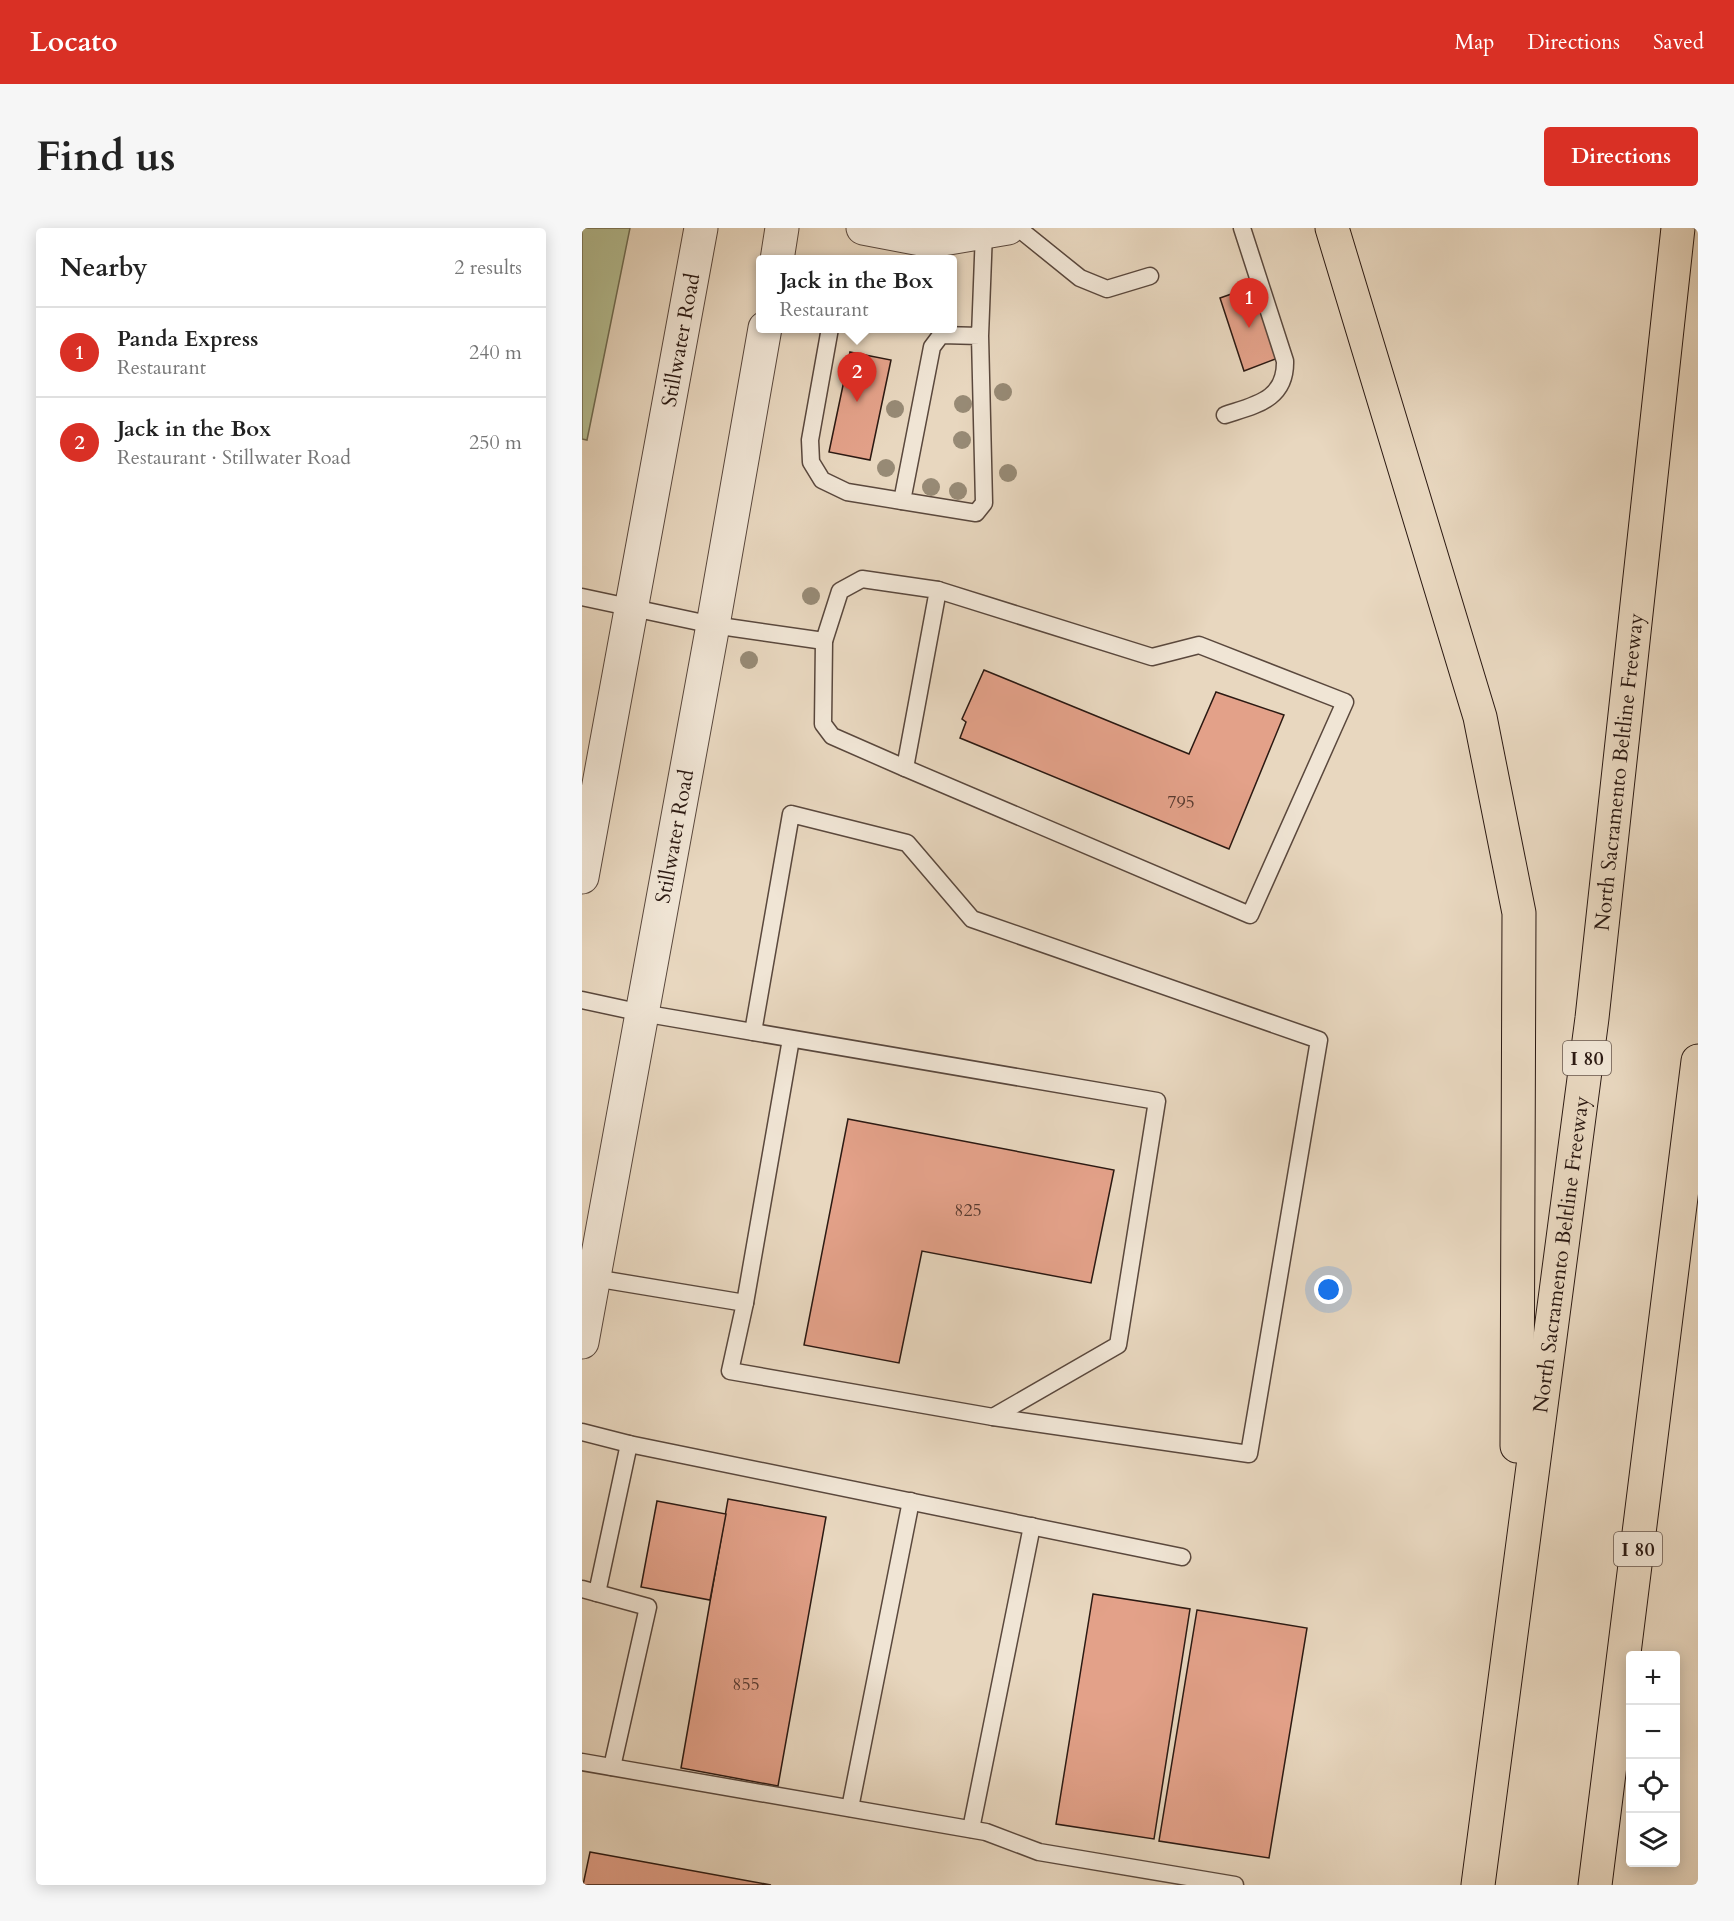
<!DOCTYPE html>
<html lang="en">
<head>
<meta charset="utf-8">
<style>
	:root { --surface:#fff; --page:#f6f6f6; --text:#222; --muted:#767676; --line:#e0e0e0; --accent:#d93025 }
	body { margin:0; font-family:Cardo,serif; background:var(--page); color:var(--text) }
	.controls { position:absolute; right:18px; bottom:18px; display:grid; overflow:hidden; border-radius:6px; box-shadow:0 3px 15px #0003 }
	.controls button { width:54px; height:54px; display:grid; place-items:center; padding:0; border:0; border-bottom:2px solid var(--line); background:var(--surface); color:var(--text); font:30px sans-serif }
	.you { position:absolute; left:747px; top:1062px; width:21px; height:21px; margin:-15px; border:4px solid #fff; border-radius:50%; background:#1a73e8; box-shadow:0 0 0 9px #1a73e833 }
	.badge { display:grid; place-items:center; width:39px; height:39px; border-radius:50%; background:var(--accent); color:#fff; font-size:20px; font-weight:700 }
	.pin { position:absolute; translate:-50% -50px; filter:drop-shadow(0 2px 3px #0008) }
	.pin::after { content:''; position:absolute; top:32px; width:21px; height:18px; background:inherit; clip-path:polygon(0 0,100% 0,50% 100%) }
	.popup { position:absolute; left:174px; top:27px; width:201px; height:78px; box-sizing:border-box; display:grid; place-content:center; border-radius:6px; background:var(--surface); filter:drop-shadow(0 2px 4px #0005); font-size:20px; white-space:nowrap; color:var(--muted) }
	.popup b { font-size:22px; color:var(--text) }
	.popup::after { content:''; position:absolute; left:50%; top:100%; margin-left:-12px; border:12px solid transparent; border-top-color:var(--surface) }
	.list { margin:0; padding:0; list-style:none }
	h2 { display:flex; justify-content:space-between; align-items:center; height:78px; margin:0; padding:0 24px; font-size:26px }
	h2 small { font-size:20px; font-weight:400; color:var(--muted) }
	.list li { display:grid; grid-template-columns:39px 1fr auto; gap:18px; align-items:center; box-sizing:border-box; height:90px; padding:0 24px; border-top:2px solid var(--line) }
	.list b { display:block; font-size:22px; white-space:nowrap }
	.list p { margin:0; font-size:20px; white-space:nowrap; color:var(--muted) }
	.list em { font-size:20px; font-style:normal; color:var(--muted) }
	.icon { flex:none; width:33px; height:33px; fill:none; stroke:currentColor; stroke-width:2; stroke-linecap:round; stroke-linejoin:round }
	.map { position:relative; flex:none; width:1116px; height:1657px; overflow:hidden; border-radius:6px }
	header { display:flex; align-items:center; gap:36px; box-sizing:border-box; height:84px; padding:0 30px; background:var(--accent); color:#fff }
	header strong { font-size:28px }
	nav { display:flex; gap:33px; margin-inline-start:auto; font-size:21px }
	.intro { display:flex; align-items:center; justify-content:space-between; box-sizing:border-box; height:144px; padding:0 36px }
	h1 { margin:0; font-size:42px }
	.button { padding:15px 27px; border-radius:6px; background:var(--accent); color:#fff; font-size:21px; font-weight:700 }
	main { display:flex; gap:36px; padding:0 36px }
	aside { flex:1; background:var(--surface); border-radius:6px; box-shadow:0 3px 15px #0003 }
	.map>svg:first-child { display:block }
</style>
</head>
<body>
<header>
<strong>Locato</strong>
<nav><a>Map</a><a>Directions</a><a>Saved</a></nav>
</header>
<div class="intro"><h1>Find us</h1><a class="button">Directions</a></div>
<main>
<aside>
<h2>Nearby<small>2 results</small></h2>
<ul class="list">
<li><span class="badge">1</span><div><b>Panda Express</b><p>Restaurant</p></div><em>240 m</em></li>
<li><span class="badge">2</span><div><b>Jack in the Box</b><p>Restaurant · Stillwater Road</p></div><em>250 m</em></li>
</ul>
</aside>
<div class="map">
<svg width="1116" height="1657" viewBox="0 0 1116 1657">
	<rect width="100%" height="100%" fill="#e8d7bf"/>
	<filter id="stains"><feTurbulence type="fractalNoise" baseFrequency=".00333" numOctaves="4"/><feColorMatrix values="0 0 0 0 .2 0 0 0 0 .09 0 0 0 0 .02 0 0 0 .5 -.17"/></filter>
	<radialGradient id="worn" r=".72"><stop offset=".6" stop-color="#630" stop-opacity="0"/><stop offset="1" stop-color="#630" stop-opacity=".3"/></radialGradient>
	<!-- green -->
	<path fill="#b5be92" stroke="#706c52" stroke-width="1.5" d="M0,0H48L5,212L0,211Z"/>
	<!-- building -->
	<g fill="#e3a189" stroke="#2b1912" stroke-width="1.5">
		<path d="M672,58L696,130L662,143L638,70Z"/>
		<path d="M268,124L309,132L288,232L247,224Z"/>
		<path d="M402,442L607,526L634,464L702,487L647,621L378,510L384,494L380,491Z"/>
		<path d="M266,891L532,942L509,1055L340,1023L317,1135L222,1117Z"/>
		<path d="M146,1271L244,1289L196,1558L99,1540Z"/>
		<path d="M75,1273L144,1286L128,1372L59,1359Z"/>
		<path d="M511,1366L608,1381L572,1611L474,1596Z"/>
		<path d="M615,1382L725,1400L687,1630L577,1613Z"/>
		<path d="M8,1624L189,1657H1Z"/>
	</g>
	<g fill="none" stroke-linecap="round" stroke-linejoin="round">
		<!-- service casing -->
		<g stroke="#5a483d" stroke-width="19">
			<g id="service">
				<path d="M436,0L498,50L525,61L568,48"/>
				<path d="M248,100L228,212L229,234L240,252L265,264L320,273"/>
				<path d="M398,108L359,107L350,119L320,273L394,285L402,275L398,108L402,4"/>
				<path d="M643,187C673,177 704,172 703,133L660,0"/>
				<path d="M280,351L356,362L323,540L250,508L241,496L242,413L258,363Z"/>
				<path d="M0,369L131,397L242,413"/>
				<path d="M323,540L668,687L763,474L617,417L570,429L356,362"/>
				<path d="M0,772L60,785L575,873L536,1117L411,1189L148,1143L163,1075L12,1050"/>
				<path d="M171,804L209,586L325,615L390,691L737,812L667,1226L411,1189"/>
				<path d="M163,1075L209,811"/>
				<path d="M0,1204L47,1216"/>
				<path d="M0,1361L66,1379L30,1539"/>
				<path d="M15,1365L47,1216L600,1329"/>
				<path d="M0,1534L404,1604L457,1624L653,1657"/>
				<path d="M268,1580L329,1273"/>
				<path d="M389,1601L450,1298"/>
			</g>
		</g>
		<!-- minor casing -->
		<g stroke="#5a483d" stroke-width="35">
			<path id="minor" d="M281,0L349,13L426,0"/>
		</g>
		<!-- tertiary casing -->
		<g stroke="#5a483d" stroke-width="35">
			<g id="tertiary">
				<path d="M195,32L200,0"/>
				<path id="s1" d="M0,649L119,0"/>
				<path id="s2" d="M0,1114L131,397L183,100"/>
			</g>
		</g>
		<!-- motorway casing -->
		<g stroke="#2b1912" stroke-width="35">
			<g id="motorway">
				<path d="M750,0L898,489L937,685L935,1218"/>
				<path id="s3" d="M896,1657L1010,790L1096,0"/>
				<path d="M1013,1657L1116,833"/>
			</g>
		</g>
		<!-- service -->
		<use href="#service" stroke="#f0e5d5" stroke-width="16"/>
		<!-- minor -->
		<use href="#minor" stroke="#f0e5d5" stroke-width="33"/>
		<!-- tertiary -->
		<use href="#tertiary" stroke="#f0e5d5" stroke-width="33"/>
		<!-- motorway -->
		<use href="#motorway" stroke="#e8d7bf" stroke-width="33"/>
	</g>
	<!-- trees -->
	<g fill="#978a75">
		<circle cx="421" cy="164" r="9"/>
		<circle cx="381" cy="176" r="9"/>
		<circle cx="313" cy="181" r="9"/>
		<circle cx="380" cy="212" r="9"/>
		<circle cx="304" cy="240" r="9"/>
		<circle cx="426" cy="245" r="9"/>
		<circle cx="349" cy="259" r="9"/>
		<circle cx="376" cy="263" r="9"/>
		<circle cx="229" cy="368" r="9"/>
		<circle cx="167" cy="432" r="9"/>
	</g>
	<g text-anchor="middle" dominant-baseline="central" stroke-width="5" stroke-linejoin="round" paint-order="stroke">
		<!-- number labels -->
		<g font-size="18" fill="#593b30">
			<text x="599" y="574">795</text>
			<text x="386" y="982">825</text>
			<text x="164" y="1456">855</text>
		</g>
		<!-- shield labels -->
		<g fill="#f0e5d5" stroke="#66564c" stroke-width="1.5">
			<rect x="981" y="813" width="48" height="34" rx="4.5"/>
			<rect x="1032" y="1304" width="48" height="34" rx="4.5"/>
		</g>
		<g font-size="20" font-weight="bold" fill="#2b1912">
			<text x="1005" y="830">I 80</text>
			<text x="1056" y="1321">I 80</text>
		</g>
		<!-- street labels -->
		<g font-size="21" fill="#2b1912" stroke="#f0e5d5">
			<text stroke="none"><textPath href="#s1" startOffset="546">Stillwater Road</textPath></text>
			<text stroke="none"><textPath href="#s3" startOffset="1122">North Sacramento Beltline Freeway</textPath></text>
			<text stroke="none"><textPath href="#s2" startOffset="514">Stillwater Road</textPath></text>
			<text stroke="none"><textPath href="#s3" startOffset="636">North Sacramento Beltline Freeway</textPath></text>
		</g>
	</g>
	<rect width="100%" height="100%" filter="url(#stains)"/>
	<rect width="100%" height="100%" fill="url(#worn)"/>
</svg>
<div class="controls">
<button>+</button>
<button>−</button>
<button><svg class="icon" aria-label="locate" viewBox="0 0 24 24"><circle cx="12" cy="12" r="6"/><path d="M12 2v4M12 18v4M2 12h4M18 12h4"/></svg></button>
<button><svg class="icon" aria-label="layers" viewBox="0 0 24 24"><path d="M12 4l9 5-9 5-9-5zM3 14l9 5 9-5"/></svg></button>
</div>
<div class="you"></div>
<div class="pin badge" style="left:667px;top:100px">1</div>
<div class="pin badge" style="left:275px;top:174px">2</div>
<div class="popup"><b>Jack in the Box</b>Restaurant</div>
</div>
</main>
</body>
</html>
